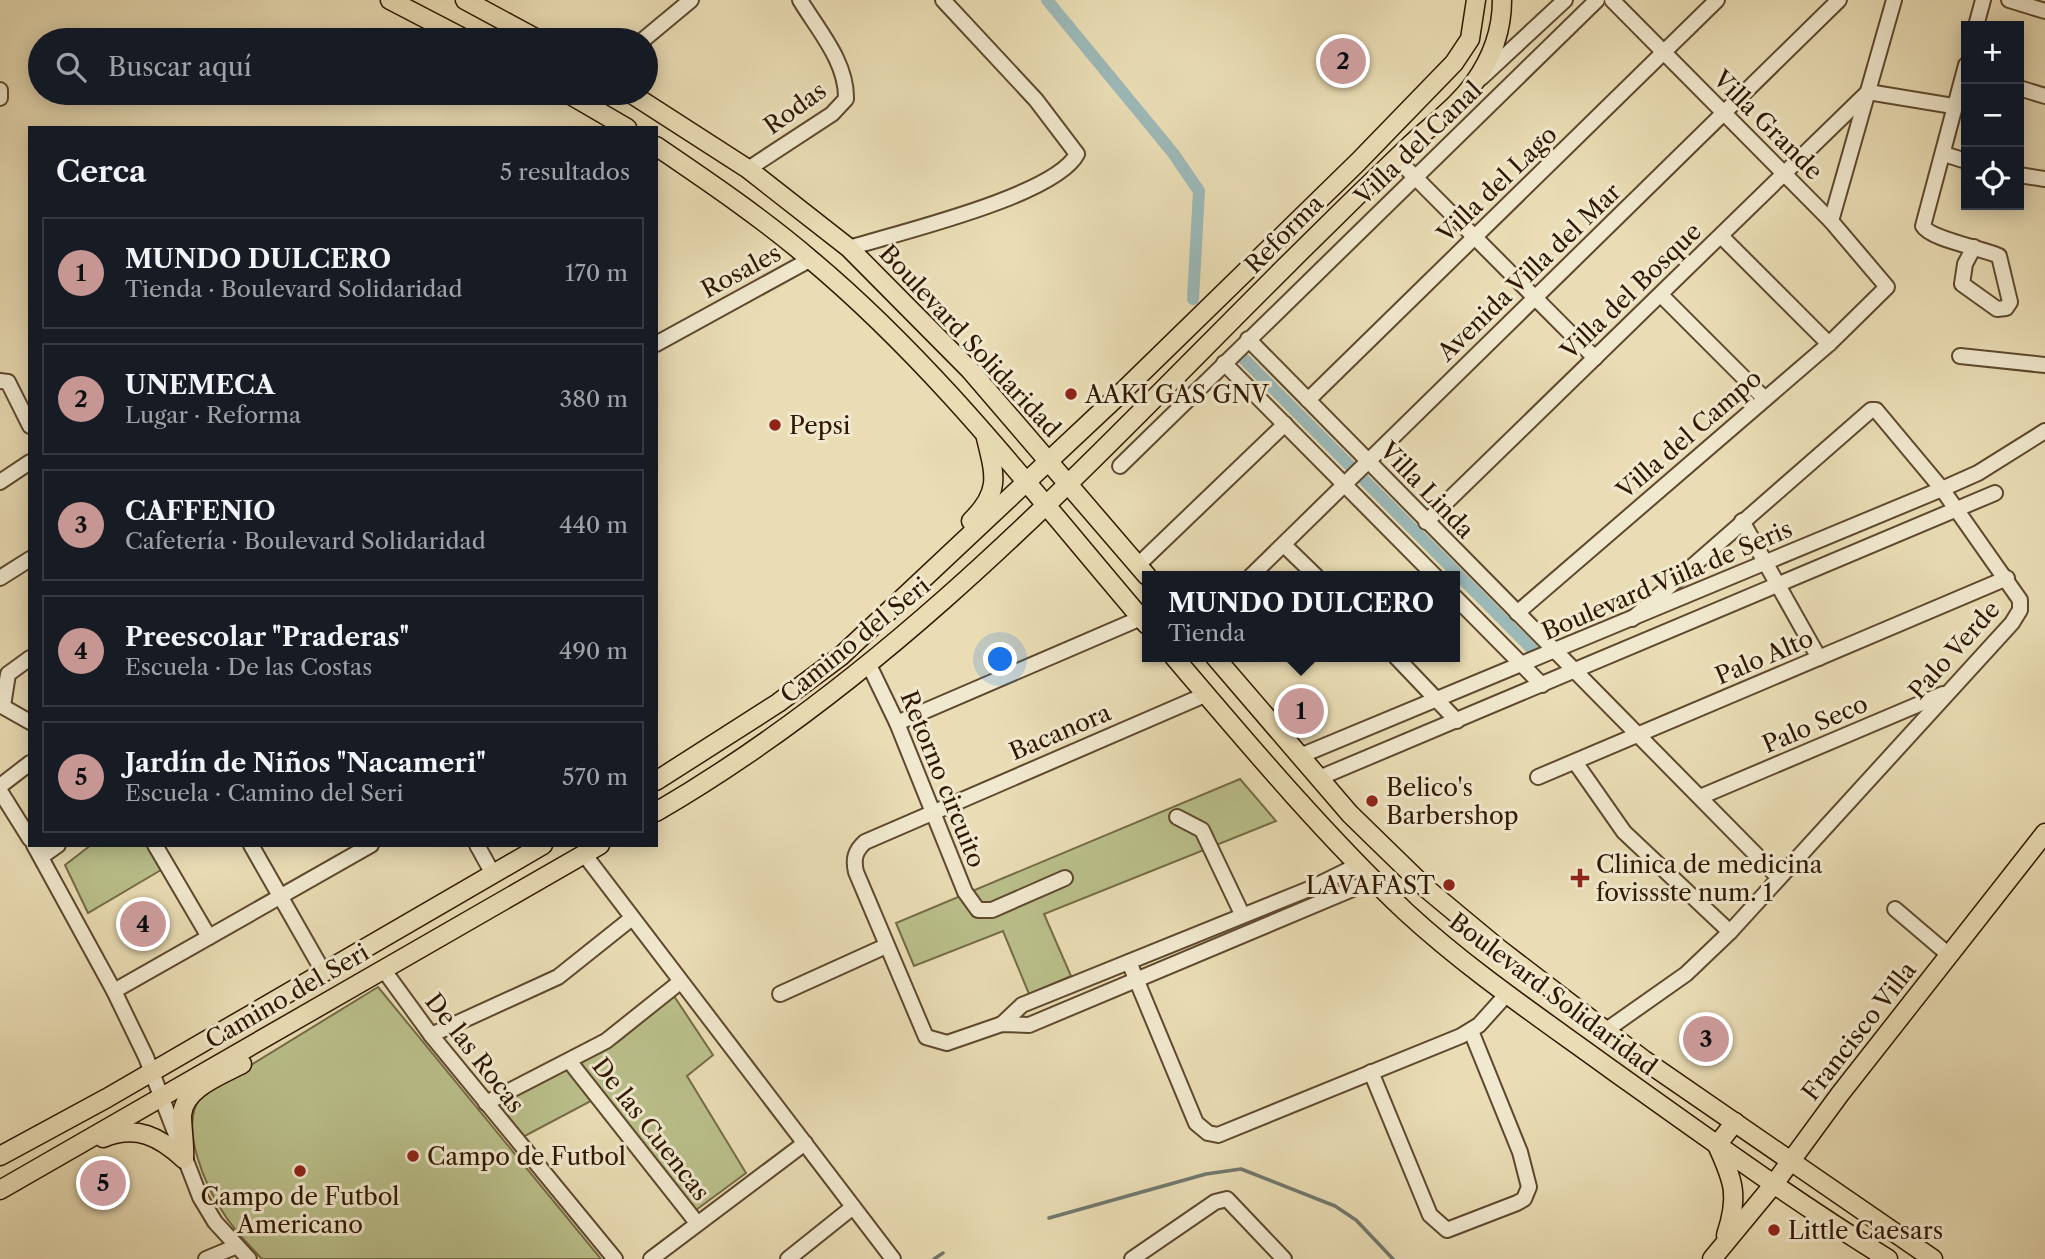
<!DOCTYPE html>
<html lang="es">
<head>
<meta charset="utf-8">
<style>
	:root { --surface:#171b24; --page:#20242c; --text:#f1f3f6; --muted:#9ea1a6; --line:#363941; --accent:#c59692 }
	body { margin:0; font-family:"Libre Caslon Text",serif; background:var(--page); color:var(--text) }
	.controls { position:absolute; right:21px; top:21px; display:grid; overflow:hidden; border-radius:0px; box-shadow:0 4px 18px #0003 }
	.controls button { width:63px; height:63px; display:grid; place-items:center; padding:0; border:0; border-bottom:2px solid var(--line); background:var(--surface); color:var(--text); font:35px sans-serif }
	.you { position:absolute; left:1001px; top:660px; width:24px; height:24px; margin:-18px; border:5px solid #fff; border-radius:50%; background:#1a73e8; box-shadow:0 0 0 10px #1a73e833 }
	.badge { display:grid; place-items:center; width:46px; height:46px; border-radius:50%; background:var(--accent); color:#111; font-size:23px; font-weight:700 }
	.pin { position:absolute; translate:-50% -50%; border:4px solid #fff; box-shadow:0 2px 7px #0006 }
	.popup { position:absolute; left:1142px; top:571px; width:318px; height:91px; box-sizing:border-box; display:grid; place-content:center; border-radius:0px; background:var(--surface); filter:drop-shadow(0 2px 5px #0005); font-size:23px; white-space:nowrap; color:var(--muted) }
	.popup b { font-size:26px; color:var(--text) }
	.popup::after { content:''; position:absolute; left:50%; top:100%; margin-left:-14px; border:14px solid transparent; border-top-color:var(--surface) }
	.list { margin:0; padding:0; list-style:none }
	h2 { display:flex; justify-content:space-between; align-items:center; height:91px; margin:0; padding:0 28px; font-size:30px }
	h2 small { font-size:23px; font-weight:400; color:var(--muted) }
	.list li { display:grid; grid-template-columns:46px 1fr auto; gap:21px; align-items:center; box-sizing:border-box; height:112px; margin:0 14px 14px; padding:0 14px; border:2px solid var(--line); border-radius:0px }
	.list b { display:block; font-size:26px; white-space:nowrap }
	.list p { margin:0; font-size:23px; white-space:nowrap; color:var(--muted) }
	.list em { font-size:23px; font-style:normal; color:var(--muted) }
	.icon { flex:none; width:38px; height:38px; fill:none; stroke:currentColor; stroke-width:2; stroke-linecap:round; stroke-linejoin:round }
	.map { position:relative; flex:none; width:2045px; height:1259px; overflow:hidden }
	.search { position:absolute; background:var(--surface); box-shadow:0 4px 18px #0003; left:28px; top:28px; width:630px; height:77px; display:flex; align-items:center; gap:18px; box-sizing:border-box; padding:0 24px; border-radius:38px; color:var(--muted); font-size:26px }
	.panel { position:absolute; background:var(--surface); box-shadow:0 4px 18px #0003; left:28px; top:126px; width:630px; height:721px; border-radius:0px }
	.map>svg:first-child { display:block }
</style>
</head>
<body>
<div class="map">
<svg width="2045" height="1259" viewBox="0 0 2045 1259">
	<rect width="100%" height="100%" fill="#eaddb5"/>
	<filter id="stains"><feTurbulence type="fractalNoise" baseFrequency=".00286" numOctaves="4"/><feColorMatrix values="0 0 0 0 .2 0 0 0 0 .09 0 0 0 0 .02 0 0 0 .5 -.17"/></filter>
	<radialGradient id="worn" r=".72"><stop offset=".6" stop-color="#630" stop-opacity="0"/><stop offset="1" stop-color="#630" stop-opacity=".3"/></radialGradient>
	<!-- green -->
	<g fill="#bac08b" stroke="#756c46" stroke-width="2">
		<path d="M1240,779L1276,821L1044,914L1071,976L1029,994L1003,931L914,966L896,923Z"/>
		<path d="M91,845H147L161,870L88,913L65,865Z"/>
		<path d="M378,987L601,1259H262C250,1246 236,1232 226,1217C206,1188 177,1125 202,1095Z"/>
		<path d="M674,996L713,1055L687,1076L746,1173L696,1210L602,1095L521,1138L493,1106L618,1042Z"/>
	</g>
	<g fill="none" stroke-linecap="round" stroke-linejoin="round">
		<!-- stream -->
		<g stroke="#71786e" stroke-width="3.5">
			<path d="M1049,1218L1206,1174L1241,1169L1335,1206L1356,1220L1393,1259"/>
			<path d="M934,1259L943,1253"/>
		</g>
		<!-- canal -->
		<g stroke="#9cb9b8" stroke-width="12">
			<path d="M1047,0L1173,153L1199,191L1193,299"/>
			<path d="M1243,358L1535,652"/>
		</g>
		<!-- minor casing -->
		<g stroke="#5e482d" stroke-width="18">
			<g id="minor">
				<path d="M2009,0L2045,11"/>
				<path d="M1976,26L1983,0"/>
				<path d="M643,40L691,0"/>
				<path d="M1966,65L1923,226C1930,239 1982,248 1999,256L2010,302L2006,308L1997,309L1962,284L1965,264L1974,247"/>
				<path d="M1481,78L1565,0"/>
				<path d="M2019,88L2045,96"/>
				<path d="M0,90V98"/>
				<path d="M597,109L603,93"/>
				<path d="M1944,154L1966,161"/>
				<path d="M1396,158L1595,358"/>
				<path d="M748,169L832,114L846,99C847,62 818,30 800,0"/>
				<path d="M2019,175L2045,179"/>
				<path d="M1831,221L1894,0"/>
				<path d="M1721,236L1829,344"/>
				<path d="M849,248C897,233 1055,196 1077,154L1036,100L943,0"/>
				<path d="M1662,296L1765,399"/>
				<path d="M1248,339L1779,878"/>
				<path d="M656,344L811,259"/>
				<path d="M1960,356L2045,365"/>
				<path d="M1224,363L1435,576"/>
				<path d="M0,381L8,382L30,426"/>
				<path d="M1308,400L1717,0"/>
				<path d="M1120,466L1597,0"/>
				<path d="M0,482L30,462"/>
				<path d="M1742,521L1819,658"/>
				<path d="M1426,522L1868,92L1953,106"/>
				<path d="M1284,545L1316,576"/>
				<path d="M1138,565L1285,424"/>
				<path d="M1251,576L1839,0"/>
				<path d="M0,578L30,559"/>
				<path d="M1455,597L1542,685"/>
				<path d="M1517,613L1829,344L1887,287L1831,221L1612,0"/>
				<path d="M1396,657L1457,721"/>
				<path d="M869,665L897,723L965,892L978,910H992L1065,878"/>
				<path d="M1207,694L865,842C855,851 853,859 856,872L926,1037L947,1043L1002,1024L1029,1025L1374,880"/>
				<path d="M0,705L30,722"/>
				<path d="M3,706L8,674L30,658"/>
				<path d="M897,723L1141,618"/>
				<path d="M1300,756L1942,489L1978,473L2045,431"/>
				<path d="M1575,762L1624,832L1730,932"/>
				<path d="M1538,777L2007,578"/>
				<path d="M1319,778L1995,493"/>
				<path d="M0,786L30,763"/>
				<path d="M0,791L30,839"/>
				<path d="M1700,797L1943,694"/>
				<path d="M1177,817L1202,830L1242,914"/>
				<path d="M34,845L114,991L146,1057L200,1197L215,1222L249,1259"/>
				<path d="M155,845L209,937"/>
				<path d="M251,845L324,973"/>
				<path d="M477,845L493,874"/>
				<path d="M584,854L893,1259"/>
				<path d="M41,857L58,845"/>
				<path d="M1895,909L1949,955"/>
				<path d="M1129,962L1196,1123L1208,1133L1218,1135L1461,1036L1479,1025L1506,995"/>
				<path d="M383,969L431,1035L615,1259"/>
				<path d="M114,991L371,845"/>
				<path d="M780,994L886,946"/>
				<path d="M1002,1024L1022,1005L1309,889L1358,865"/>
				<path d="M1605,1031L1686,974L1730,932L2012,623L2020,610V600L1942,489L1876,410H1871L1632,619"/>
				<path d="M431,1035L558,977L632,918"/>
				<path d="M570,1062L697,1223"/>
				<path d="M1371,1072L1430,1215L1447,1230L1517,1203L1524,1199L1529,1187L1520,1152L1471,1031"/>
				<path d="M486,1103L606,1041L680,982"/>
				<path d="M206,1259L237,1246"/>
				<path d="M651,1259L805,1143"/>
				<path d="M788,1259L853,1207"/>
				<path d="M1132,1259L1215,1202L1227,1199L1284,1259"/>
			</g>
		</g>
		<!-- major casing -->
		<g stroke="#301700" stroke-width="21">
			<g id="major">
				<path d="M390,0L467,40"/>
				<path d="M465,0L539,40"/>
				<path d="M567,93L627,128"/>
				<path d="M630,93L748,169L849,248L969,369L1147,576"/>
				<path d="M656,146C709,182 762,218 810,259C938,366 1039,499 1147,625"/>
				<path d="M971,521C1001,492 995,475 986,438"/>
				<path d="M1174,657C1249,745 1322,832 1406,912C1470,971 1542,1019 1612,1070C1703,1135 1793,1200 1888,1259"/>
				<path d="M1215,657L1350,814L1427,889L1498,948L1644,1060L1933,1259"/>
				<path d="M656,781L778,703L841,656L1119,395L1358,162L1454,63L1470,39L1476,0"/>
				<path d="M656,812C899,671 1089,462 1286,266C1327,225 1368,185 1410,145C1430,126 1458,106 1474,83C1492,58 1502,31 1502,0"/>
				<path d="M103,1138C136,1124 160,1137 184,1159"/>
				<path d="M0,1156L107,1098L543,845"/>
				<path d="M184,1159C185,1144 182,1130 182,1115C184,1088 222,1075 242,1064"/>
				<path d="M0,1190L600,845"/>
				<path d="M1726,1235C1739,1196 1734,1182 1717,1145L1735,1122"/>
				<path d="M1712,1259L1774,1184L1840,1094L2045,833"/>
			</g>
		</g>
		<!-- minor -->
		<use href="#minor" stroke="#f1e9cf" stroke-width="14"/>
		<!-- major -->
		<use href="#major" stroke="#eaddb5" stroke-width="18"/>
	</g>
	<!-- markers -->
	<g fill="#8f2418" stroke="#f1e9cf" stroke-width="2.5">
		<circle cx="1071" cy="394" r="7"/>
		<circle cx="775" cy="425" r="7"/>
		<circle cx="1372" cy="801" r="7"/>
		<path d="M1576.5 867.5h7v7h7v7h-7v7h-7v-7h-7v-7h7z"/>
		<circle cx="1449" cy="885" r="7"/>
		<circle cx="413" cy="1156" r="7"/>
		<circle cx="300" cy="1171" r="7"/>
		<circle cx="1774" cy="1230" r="7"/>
	</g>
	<g text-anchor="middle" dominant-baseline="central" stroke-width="6" stroke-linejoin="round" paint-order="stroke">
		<!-- street labels -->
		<g font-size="24" fill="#301700" stroke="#f1e9cf">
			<text transform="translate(795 108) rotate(-36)">Rodas</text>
			<text transform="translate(1768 125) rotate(45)">Villa Grande</text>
			<text transform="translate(1418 143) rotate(-44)">Villa del Canal</text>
			<text transform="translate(1497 184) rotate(-44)">Villa del Lago</text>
			<text transform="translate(1284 234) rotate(-45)">Reforma</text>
			<text transform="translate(741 271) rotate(-28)">Rosales</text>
			<text transform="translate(1529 272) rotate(-44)">Avenida Villa del Mar</text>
			<text transform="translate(1631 291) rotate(-44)">Villa del Bosque</text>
			<text transform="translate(970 341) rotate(47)">Boulevard Solidaridad</text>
			<text transform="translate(1689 434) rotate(-41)">Villa del Campo</text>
			<text transform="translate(1427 490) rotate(46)">Villa Linda</text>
			<text transform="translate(1667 580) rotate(-23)">Boulevard Viila de Seris</text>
			<text transform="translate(855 640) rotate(-39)">Camino del Seri</text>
			<text transform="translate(1954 650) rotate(-48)">Palo Verde</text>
			<text transform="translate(1764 657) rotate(-23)">Palo Alto</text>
			<text transform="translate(1815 724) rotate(-23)">Palo Seco</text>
			<text transform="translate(1060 732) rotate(-23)">Bacanora</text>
			<text transform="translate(943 779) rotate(68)">Retorno circuito</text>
			<text transform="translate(1553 994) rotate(37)">Boulevard Solidaridad</text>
			<text transform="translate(287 996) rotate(-30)">Camino del Seri</text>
			<text transform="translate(1859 1031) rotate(-52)">Francisco Villa</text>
			<text transform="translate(475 1053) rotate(52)">De las Rocas</text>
			<text transform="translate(651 1129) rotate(52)">De las Cuencas</text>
		</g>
		<!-- poi labels -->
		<g font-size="24" fill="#301700" stroke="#f1e9cf" text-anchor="start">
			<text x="1085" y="394">AAKI GAS GNV</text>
			<text x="789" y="425">Pepsi</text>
			<text x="1386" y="787">Belico's<tspan x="1386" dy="28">Barbershop</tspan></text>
			<text x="1596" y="864">Clinica de medicina<tspan x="1596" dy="28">fovissste num. 1</tspan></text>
			<text x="1435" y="885" text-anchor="end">LAVAFAST</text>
			<text x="427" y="1156">Campo de Futbol</text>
			<text x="300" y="1196" text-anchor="middle">Campo de Futbol<tspan x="300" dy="28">Americano</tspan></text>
			<text x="1788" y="1230">Little Caesars</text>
		</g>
	</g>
	<rect width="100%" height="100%" filter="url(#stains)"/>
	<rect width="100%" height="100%" fill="url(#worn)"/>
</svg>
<div class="controls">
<button>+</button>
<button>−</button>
<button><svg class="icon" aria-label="locate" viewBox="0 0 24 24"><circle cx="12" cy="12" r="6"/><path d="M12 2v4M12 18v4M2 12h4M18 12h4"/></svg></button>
</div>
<div class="you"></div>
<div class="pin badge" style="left:1301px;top:711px">1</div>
<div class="popup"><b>MUNDO DULCERO</b>Tienda</div>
<div class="pin badge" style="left:1343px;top:61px">2</div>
<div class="pin badge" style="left:1706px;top:1039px">3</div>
<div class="pin badge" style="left:143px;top:924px">4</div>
<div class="pin badge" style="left:103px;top:1183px">5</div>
<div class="search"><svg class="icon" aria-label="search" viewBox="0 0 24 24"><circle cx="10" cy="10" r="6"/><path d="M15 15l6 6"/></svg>Buscar aquí</div>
<section class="panel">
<h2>Cerca<small>5 resultados</small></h2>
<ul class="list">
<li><span class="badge">1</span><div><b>MUNDO DULCERO</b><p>Tienda · Boulevard Solidaridad</p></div><em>170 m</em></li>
<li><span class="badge">2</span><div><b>UNEMECA</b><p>Lugar · Reforma</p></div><em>380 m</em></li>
<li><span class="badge">3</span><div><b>CAFFENIO</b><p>Cafetería · Boulevard Solidaridad</p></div><em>440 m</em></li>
<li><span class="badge">4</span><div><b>Preescolar &quot;Praderas&quot;</b><p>Escuela · De las Costas</p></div><em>490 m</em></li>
<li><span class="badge">5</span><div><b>Jardín de Niños &quot;Nacameri&quot;</b><p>Escuela · Camino del Seri</p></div><em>570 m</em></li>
</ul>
</section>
</div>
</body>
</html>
